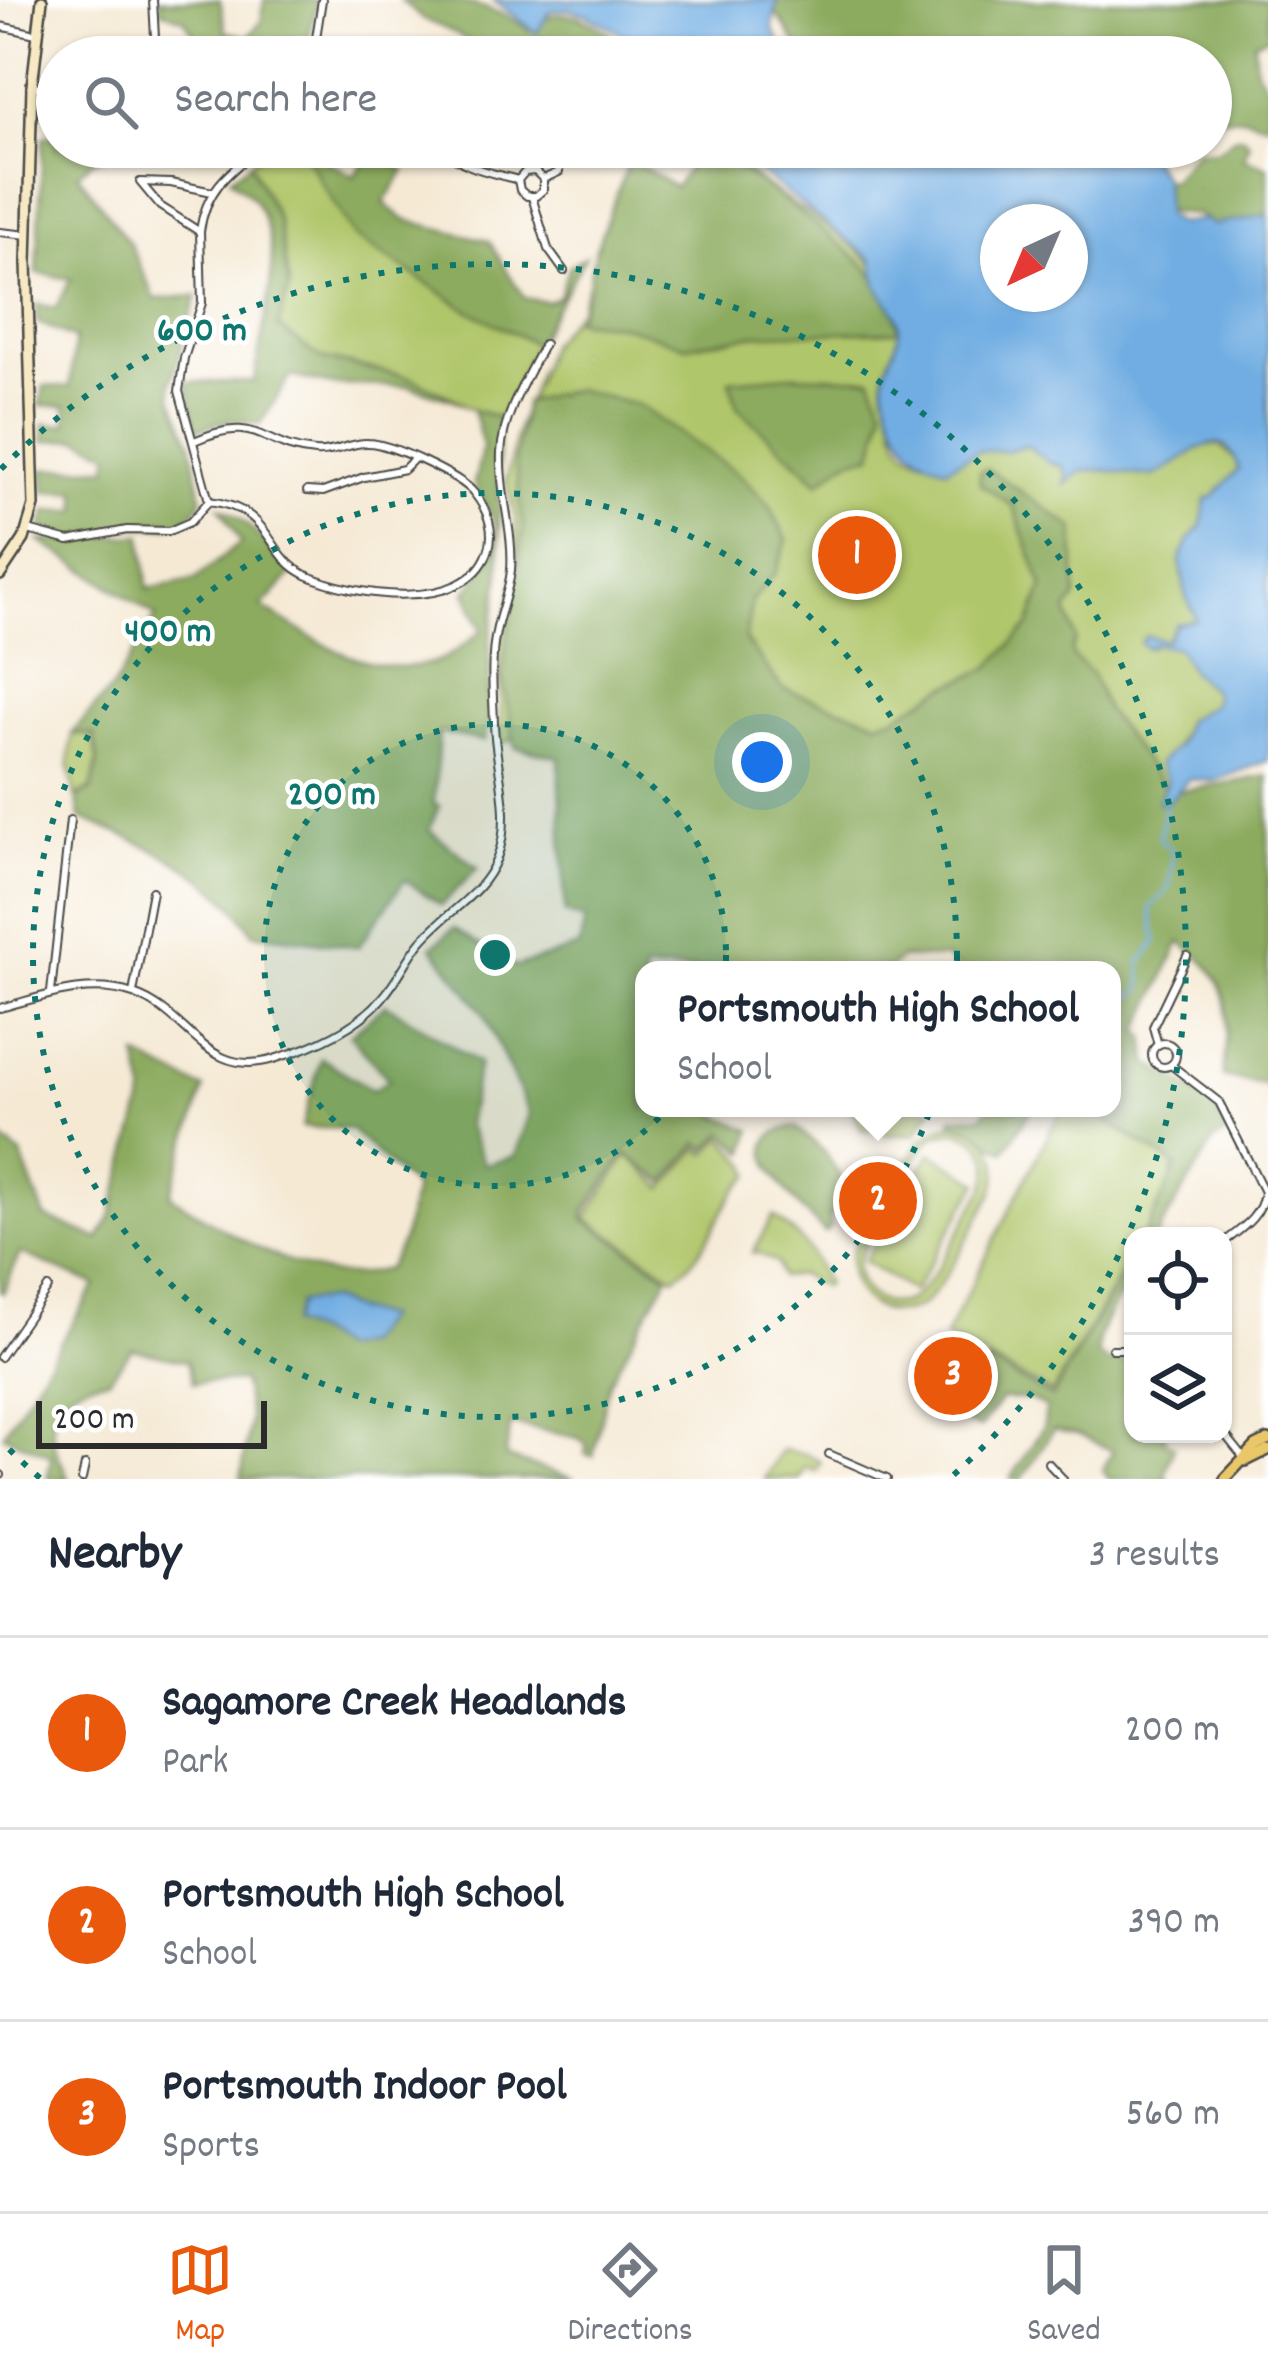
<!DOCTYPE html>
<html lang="en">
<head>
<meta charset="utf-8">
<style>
	:root { --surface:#fff; --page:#f2f2f3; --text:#1f2937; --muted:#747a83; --line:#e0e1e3; --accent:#ea580c }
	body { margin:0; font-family:Dekko,sans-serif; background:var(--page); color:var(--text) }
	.controls { position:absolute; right:36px; bottom:36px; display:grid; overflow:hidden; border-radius:24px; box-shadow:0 3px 9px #0004 }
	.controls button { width:108px; height:108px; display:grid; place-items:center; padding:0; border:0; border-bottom:3px solid var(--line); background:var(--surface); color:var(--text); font:60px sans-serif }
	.compass { position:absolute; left:980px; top:204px; width:108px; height:108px; border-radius:50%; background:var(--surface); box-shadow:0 3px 9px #0004; rotate:224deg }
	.scale { position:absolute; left:36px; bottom:30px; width:231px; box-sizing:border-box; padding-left:12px; border:6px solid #2b2b2b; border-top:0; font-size:33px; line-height:42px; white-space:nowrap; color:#2b2b2b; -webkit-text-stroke:9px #fff; paint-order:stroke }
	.you { position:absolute; left:762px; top:762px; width:42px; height:42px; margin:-30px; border:9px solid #fff; border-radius:50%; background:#1a73e8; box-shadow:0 0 0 18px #1a73e833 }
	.badge { display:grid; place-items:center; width:78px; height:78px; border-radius:50%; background:var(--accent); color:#fff; font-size:39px; font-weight:700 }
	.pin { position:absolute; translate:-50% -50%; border:6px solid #fff; box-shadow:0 3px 12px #0006 }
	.popup { position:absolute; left:635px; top:961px; width:486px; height:156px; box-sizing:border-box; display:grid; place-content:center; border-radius:24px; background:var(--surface); filter:drop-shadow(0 3px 9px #0005); font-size:39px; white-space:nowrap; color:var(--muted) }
	.popup b { font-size:45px; color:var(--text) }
	.popup::after { content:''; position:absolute; left:50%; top:100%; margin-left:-24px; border:24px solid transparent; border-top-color:var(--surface) }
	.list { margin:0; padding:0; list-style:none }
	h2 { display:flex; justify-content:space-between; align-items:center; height:156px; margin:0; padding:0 48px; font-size:51px }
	h2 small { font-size:39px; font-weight:400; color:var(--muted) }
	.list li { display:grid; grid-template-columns:78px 1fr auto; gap:36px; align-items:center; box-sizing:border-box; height:192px; padding:0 48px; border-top:3px solid var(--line) }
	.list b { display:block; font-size:45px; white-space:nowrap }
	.list p { margin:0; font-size:39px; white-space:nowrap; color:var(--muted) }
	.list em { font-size:39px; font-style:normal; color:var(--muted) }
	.icon { flex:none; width:66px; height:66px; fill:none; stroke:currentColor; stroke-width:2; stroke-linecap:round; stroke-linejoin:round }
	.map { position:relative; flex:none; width:1268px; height:1479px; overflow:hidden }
	.search { position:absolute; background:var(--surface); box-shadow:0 3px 9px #0004; left:36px; right:36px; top:36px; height:132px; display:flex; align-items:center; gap:30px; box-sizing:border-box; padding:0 42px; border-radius:66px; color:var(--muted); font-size:45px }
	.sheet { height:732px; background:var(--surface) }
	nav { display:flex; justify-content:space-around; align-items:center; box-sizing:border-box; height:168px; border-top:3px solid var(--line); background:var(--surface); font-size:33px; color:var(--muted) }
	nav a { display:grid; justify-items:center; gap:6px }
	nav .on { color:var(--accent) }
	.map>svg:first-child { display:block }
</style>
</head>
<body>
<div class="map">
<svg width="1268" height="1479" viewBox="0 0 1268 1479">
	<rect width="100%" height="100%" fill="#fff"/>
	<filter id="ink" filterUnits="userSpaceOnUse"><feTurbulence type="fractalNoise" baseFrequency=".00833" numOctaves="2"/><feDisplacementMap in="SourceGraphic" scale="24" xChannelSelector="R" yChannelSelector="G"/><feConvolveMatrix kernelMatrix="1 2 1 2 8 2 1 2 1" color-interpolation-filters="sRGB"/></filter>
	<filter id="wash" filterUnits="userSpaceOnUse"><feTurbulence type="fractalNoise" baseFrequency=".004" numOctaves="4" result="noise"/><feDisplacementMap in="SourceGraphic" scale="48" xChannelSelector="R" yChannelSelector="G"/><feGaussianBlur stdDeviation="2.7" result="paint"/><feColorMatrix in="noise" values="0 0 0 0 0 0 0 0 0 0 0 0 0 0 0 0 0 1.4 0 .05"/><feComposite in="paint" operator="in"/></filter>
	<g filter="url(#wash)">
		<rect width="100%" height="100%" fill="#f5e9d4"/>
		<!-- green -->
		<g fill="#b0c66b" stroke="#6e784b" stroke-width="3" fill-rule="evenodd">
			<path d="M270,147H300L354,236L468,310L535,344L504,411L498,417L473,410L409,377L320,358L278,327L289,287L278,220L250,163Z"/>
			<path d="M717,147C728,154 739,166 751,175C795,209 872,247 899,296C922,340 845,478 955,457C964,455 973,451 982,450C999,447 1009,453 1025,441L1220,445L1240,464L1204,612L1181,645L1218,685L1219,704L1186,721L1172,752L1165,789L1147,765L1131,770L617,711L501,743L499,646L516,575V523L506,481L518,426L550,343L579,309L633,169L679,195Z"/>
			<path d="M72,734L93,736L97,762L91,789L75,796L69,765Z"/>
			<path d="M852,1108H933L915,1134L887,1135L879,1129L862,1130Z"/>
			<path d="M1062,1108H1087L1174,1165L1170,1183L1143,1236H1133V1253L1052,1393L945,1337Z"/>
			<path d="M960,1125C994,1134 1004,1161 993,1193C979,1217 941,1292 922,1305C905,1316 883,1314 868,1303C851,1290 848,1271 852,1251L921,1139L943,1126ZM959,1132C986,1141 995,1161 985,1188C968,1214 936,1279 915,1296C890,1316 855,1294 857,1265C859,1250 920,1148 932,1138C940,1133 949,1132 959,1132Z"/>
			<path d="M723,1137L748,1165L751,1175C718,1202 710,1255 674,1277L586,1218L628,1155L664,1188L699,1148L706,1154Z"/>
			<path d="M931,1153L979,1182L913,1292L864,1261Z"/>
			<path d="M773,1216C801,1238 810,1246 826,1284L823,1287L800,1275L781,1277L777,1263L758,1253L752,1254Z"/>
			<path d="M782,1450L806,1454L821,1462L816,1471L806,1467L799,1479H764Z"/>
		</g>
		<!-- forest -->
		<g fill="#8cab5f" stroke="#5c6b45" stroke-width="3">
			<path d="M160,0H220L226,32L248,37L261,22L264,0H318L308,40L309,57H196L201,45L184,19L161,11Z"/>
			<path d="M401,0C451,0 487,0 529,30C536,26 547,16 555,15C579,10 614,32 624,52L622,57H559L532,44L524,57H488L459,35L421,18Z"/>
			<path d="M1268,0V37L1254,41L1256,70L1268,87L1267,124L1243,117L1211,118V57H805L768,1Z"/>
			<path d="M57,135V147H127L92,161L78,174L130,244L155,299L197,296L171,383L172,397L191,442L202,500C182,536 157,525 124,527C108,528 92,535 76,538L142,535L148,589L194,580L241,543L220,507C254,522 267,549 293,573L262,607C314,639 371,681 435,662C451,657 468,641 482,631L466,592C504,543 507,538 474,484L483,446L473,410L498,417L500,577L490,642L489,722L484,741L439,732L434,805L439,806L429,830L478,868L441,905L405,880L358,947L253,933C215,870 146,845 80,818L77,798L92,790L98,761L94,735L72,733L114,686L156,616L40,541L68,539L42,529L46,511H78L77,491L45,492L44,469L108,467L110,453L79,439L44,441V424L67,425L66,406L40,405L44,386L70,387L75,339L37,322V304L56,308L71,279L37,273L43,137Z"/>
			<path d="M1236,136L1244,137L1249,143L1244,158L1268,167V215L1214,225L1198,215L1165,212L1164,179L1170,181L1196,151H1217Z"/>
			<path d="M300,147H316L329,162L354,176L374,151L405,171L384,203L405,220L489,241L524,298L548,302L559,297L569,266L585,257L535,344L468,310L354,236Z"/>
			<path d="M702,147C726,155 853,251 871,272C887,292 894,307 899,331L759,334L686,346L622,325L575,320L586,296L595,251L630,159L675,187Z"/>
			<path d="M250,163L278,220L289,287L278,327L320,358L409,377L463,403L408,386L333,385L291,376L260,424L229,420L196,430L187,382H255C259,324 289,261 257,205C252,195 239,186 230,178Z"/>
			<path d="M792,375L872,378L884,409L873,454L848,460L819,482L737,407L730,380Z"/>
			<path d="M575,389L638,405L741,476L770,506L787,540L775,574L752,600L745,640L783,689L878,721L895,717L943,688L989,668L1029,626L1043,587L1013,506L980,484V471L988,469L1074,528L1076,597L1067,611L1076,640L1071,649L1073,657L1092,674L1106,710L1169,793L1268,776V1085L1223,1077C1228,1013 1239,982 1180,942L1139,1032L1145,1036L1148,1063L1210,1100L1228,1133L1214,1141L1156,1236H1145L1177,1166L1088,1108H1112V970H960L947,958H901L888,970H644V1108H701L752,1130L746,1153L724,1133L706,1149L699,1143L665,1182L626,1153L584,1213V1219L668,1276L609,1382L593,1456L585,1454L587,1445L579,1438L511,1424L505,1457L574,1479H241L250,1419L242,1381L193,1383L187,1361L132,1349L109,1379C72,1383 46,1400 54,1442C56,1454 65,1467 68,1479H47L52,1456L3,1435L96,1285L20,1253L3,1293L0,1291V1138L21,1155L45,1217L99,1239L111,1217L145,1093L137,1056L204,1089L170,1195C217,1227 292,1275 350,1275C362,1276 375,1271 387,1269L403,1239L414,1188L350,1129L302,1127L321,1058L373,1090L389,1080L350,1035L386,1004L479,1063L467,1124L485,1165L515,1156L529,1113L483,1012L432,947L454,928L515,967L579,947L585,920L565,913L559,757L515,747L502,676L523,529L515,463L525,402Z"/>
			<path d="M988,1108H1032L1005,1151C982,1142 983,1128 951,1122L952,1117L983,1116Z"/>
			<path d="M796,1127L825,1152L851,1194L829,1217L831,1226L825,1233C806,1214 721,1135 796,1127Z"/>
			<path d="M1133,1256C1133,1293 1095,1316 1098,1355L1108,1362L1129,1361L1133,1364V1434H1166L1163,1439L1174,1447L1165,1474L1168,1479H1109L1102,1471L1113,1451L1077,1434L1053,1430L1022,1479H1011L1044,1426L1046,1408L1029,1399H1001L980,1428L955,1419L958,1402L981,1400L987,1362L1052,1397Z"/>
		</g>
		<!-- water -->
		<g fill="#71ade2" stroke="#4e6c86" stroke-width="3" fill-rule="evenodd">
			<path d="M493,0H778L772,28L788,57H663L588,15L568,9L550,11L537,33Z"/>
			<path d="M727,147H1144L1164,179L1166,216L1178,224L1203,219L1214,225L1268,215V761L1213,781L1189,779L1165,805L1158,802L1167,781L1158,764L1178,744L1186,720L1213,704L1214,692L1191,671L1178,648L1157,644L1146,648L1140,643L1146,636L1166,641L1176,624L1197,619L1186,597L1180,560L1190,539L1202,525L1206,499L1213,497L1238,470C1225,410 1177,470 1155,475C1136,479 1095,463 1078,474C1073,477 1070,482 1065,485L1067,475L1062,465L1049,462L1026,445L1007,451H978L946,468C935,464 921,458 913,450C898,436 880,392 885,371C889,357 899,345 899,328C898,309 886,302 878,287C875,279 874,267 872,259ZM998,222H1070V294H998Z"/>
			<path d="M331,1300L359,1312L385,1317L363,1344L339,1349L318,1334L291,1324L299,1302Z"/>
		</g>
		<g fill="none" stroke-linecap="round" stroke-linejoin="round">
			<!-- stream -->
			<path stroke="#71ade2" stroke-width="3" d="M1112,1011L1142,989L1141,962L1157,941L1150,908L1169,888L1173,852L1160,839L1165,805"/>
		</g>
	</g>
	<g filter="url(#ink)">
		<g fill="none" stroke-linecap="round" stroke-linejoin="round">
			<!-- street casing -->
			<g stroke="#494844" stroke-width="10">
				<g id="street">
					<path d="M153,0L156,57"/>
					<path d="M0,26L36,34"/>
					<path d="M313,57L322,0"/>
					<path d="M32,86L57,90"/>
					<path d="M442,147C463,169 490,172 518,180L525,172L535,171L543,179V190L536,196H527L520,190L518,180"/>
					<path d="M543,179L559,172V147"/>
					<path d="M532,197L548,249L564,271"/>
					<path d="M0,232L28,235"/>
					<path d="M200,232C205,190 229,172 260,147"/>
					<path d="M194,441C259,412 259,447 315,452C334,454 350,442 368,443C390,443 461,476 474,493C487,509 496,531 488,552C466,614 352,596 306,575C264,555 275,509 209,501"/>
					<path d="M307,491L323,492L364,477L404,469L415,458"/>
					<path d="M28,530L69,541L127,530L169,531L190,522L209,501L179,391L184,358L202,303L200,232L160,206L140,182L171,183L212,192"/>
					<path d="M51,992L70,820"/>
					<path d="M133,993L152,891"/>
					<path d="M0,1008C43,997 88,979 133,994C189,1012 205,1080 274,1059C313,1047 357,1029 383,997C397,981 406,961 419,944C444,912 482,897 497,858C514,815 495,767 494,723C493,693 490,661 496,632C500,611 509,592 511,570C514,530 499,493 501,453C503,415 527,377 544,344"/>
					<circle cx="1164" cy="1055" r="12"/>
					<path d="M1158,1045L1153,1027L1187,956"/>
					<path d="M1171,1065L1219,1102L1264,1192C1262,1216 1241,1229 1223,1243"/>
					<path d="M1112,1349H1125L1133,1355"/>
					<path d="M1125,1349L1133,1340"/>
					<path d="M0,1357L48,1288"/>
					<path d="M1223,1432L1244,1458"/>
					<path d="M829,1454L887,1479"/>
					<path d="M1048,1463L1063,1479"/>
					<path d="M0,1475H1"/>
					<path d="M82,1479L85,1465"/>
				</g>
			</g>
			<!-- secondary casing -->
			<g stroke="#494844" stroke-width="14">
				<path id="secondary" d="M0,575L24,539L34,506L27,262L32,86L42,0"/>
			</g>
			<!-- primary casing -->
			<g stroke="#494844" stroke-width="14">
				<g id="primary">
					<path d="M1246,1461L1268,1450"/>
					<path d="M1225,1479L1256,1446L1268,1440"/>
				</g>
			</g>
			<!-- street -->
			<use href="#street" stroke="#fff" stroke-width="6"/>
			<!-- secondary -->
			<use href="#secondary" stroke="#f7e9c3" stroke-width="9"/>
			<!-- primary -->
			<use href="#primary" stroke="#eac769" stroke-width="9"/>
		</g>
	</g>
	<!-- distance rings -->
	<circle cx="495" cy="955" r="231" fill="#0f766e" fill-opacity=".12"/>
	<g fill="none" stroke="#0f766e" stroke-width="6" stroke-dasharray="6 12">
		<circle cx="495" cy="955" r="231"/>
		<circle cx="495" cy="955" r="462"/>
		<path d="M40 1478A693 693 0 0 1 1 1441M1 469A693 693 0 1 1 950 1478"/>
	</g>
	<circle cx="495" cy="955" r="18" fill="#0f766e" stroke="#fff" stroke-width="6"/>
	<g font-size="36" text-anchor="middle" font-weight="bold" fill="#0f766e" stroke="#fff" stroke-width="9" stroke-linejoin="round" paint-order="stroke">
		<text x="202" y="340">600 m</text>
		<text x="168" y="641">400 m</text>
		<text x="332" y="804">200 m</text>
	</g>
</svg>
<div class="controls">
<button><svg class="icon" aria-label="locate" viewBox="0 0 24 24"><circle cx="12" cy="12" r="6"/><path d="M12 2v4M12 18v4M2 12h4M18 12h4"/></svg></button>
<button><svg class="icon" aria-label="layers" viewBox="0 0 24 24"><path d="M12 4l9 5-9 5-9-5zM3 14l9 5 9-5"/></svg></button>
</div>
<svg class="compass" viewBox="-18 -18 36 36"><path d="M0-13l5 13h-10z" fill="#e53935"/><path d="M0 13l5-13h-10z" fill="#747a83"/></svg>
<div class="scale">200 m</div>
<div class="you"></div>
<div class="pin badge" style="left:857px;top:555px">1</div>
<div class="pin badge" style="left:878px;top:1201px">2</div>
<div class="popup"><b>Portsmouth High School</b>School</div>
<div class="pin badge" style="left:953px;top:1376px">3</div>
<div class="search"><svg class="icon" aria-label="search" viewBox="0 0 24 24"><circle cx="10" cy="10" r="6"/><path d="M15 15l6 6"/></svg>Search here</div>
</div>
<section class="sheet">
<h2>Nearby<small>3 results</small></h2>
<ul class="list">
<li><span class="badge">1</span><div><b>Sagamore Creek Headlands</b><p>Park</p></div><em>200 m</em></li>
<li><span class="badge">2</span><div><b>Portsmouth High School</b><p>School</p></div><em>390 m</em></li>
<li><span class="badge">3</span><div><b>Portsmouth Indoor Pool</b><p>Sports</p></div><em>560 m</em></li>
</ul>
</section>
<nav>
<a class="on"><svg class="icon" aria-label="map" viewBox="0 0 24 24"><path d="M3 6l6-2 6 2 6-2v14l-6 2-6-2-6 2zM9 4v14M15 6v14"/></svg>Map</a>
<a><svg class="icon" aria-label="directions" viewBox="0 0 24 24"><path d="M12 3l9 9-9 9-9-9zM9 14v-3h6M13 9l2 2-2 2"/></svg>Directions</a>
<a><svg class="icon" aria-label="saved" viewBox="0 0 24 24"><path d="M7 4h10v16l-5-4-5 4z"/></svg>Saved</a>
</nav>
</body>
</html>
